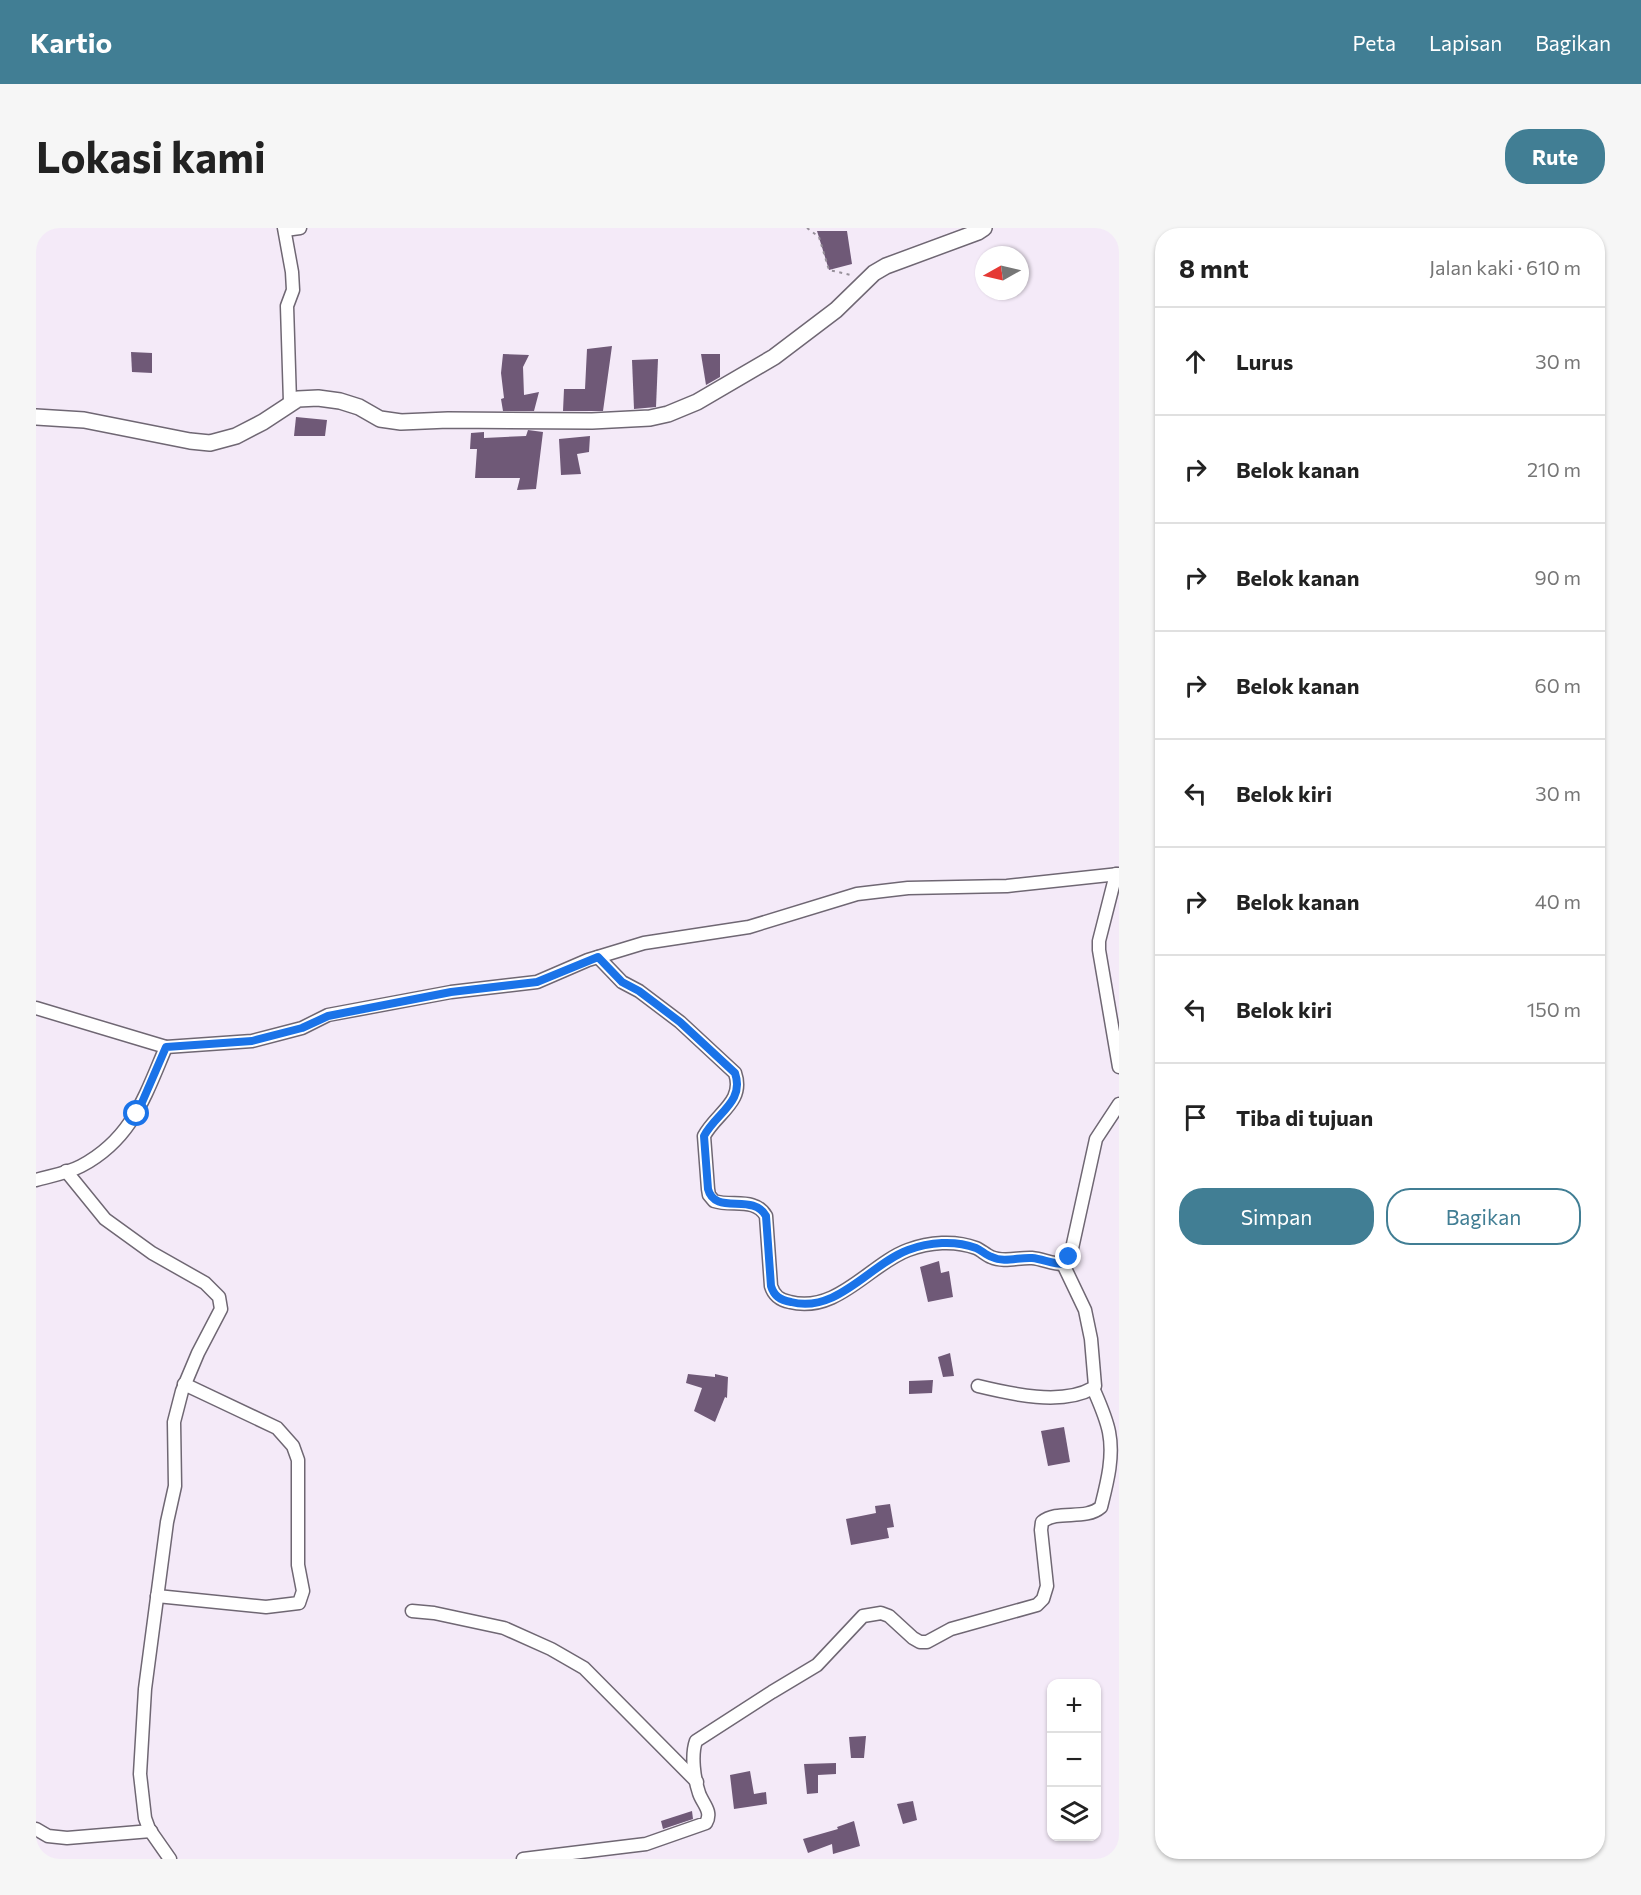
<!DOCTYPE html>
<html lang="id">
<head>
<meta charset="utf-8">
<style>
	:root { --surface:#fff; --page:#f6f6f6; --text:#222; --muted:#767676; --line:#e0e0e0; --accent:#417e94 }
	body { margin:0; font-family:Commissioner,sans-serif; background:var(--page); color:var(--text) }
	.controls { position:absolute; right:18px; bottom:18px; display:grid; overflow:hidden; border-radius:12px; box-shadow:0 2px 4px #0004 }
	.controls button { width:54px; height:54px; display:grid; place-items:center; padding:0; border:0; border-bottom:2px solid var(--line); background:var(--surface); color:var(--text); font:30px sans-serif }
	.compass { position:absolute; left:939px; top:18px; width:54px; height:54px; border-radius:50%; background:var(--surface); box-shadow:0 2px 4px #0004; rotate:262deg }
	.stop { position:absolute; width:18px; height:18px; margin:-14px; border:4px solid #1a73e8; border-radius:50%; background:#fff }
	.stop.end { background:#1a73e8; border-color:#fff; box-shadow:0 2px 6px #0008 }
	.list { margin:0; padding:0; list-style:none }
	h2 { display:flex; justify-content:space-between; align-items:center; height:78px; margin:0; padding:0 24px; font-size:26px }
	h2 small { font-size:20px; font-weight:400; color:var(--muted) }
	.list li { display:grid; grid-template-columns:39px 1fr auto; gap:18px; align-items:center; box-sizing:border-box; height:108px; padding:0 24px; border-top:2px solid var(--line) }
	.list b { display:block; font-size:22px; white-space:nowrap }
	.list em { font-size:20px; font-style:normal; color:var(--muted) }
	.actions { display:flex; gap:12px; padding:18px 24px }
	.actions a { flex:1; padding:14px 0; border:2px solid var(--accent); border-radius:24px; text-align:center; font-size:21px; color:var(--accent) }
	.actions .main { background:var(--accent); color:#fff }
	.icon { flex:none; width:33px; height:33px; fill:none; stroke:currentColor; stroke-width:2; stroke-linecap:round; stroke-linejoin:round }
	.map { position:relative; flex:none; width:1083px; height:1631px; overflow:hidden; border-radius:24px }
	header { display:flex; align-items:center; gap:36px; box-sizing:border-box; height:84px; padding:0 30px; background:var(--accent); color:#fff }
	header strong { font-size:28px }
	nav { display:flex; gap:33px; margin-inline-start:auto; font-size:21px }
	.intro { display:flex; align-items:center; justify-content:space-between; box-sizing:border-box; height:144px; padding:0 36px }
	h1 { margin:0; font-size:42px }
	.button { padding:15px 27px; border-radius:24px; background:var(--accent); color:#fff; font-size:21px; font-weight:700 }
	main { display:flex; gap:36px; padding:0 36px }
	aside { flex:1; background:var(--surface); border-radius:24px; box-shadow:0 2px 4px #0004 }
	.map>svg:first-child { display:block }
</style>
</head>
<body>
<header>
<strong>Kartio</strong>
<nav><a>Peta</a><a>Lapisan</a><a>Bagikan</a></nav>
</header>
<div class="intro"><h1>Lokasi kami</h1><a class="button">Rute</a></div>
<main>
<div class="map">
<svg width="1083" height="1631" viewBox="0 0 1083 1631">
	<rect width="100%" height="100%" fill="#f4eaf8"/>
	<!-- building -->
	<g fill="#6f5977">
		<path d="M781,3H811L816,36L793,42Z"/>
		<path d="M576,118L567,183H527L528,161H549L551,121Z"/>
		<path d="M95,124L116,125V145L96,144Z"/>
		<path d="M467,126L493,127L487,139L488,167L503,164L498,183H467L465,171L468,170L465,145Z"/>
		<path d="M665,126H684V149L670,157Z"/>
		<path d="M622,131L620,179L598,181L596,132Z"/>
		<path d="M260,189L291,192L289,208H258Z"/>
		<path d="M492,202L507,204L500,261L481,262L484,250H439L441,221H434L435,205L448,204V210L490,208Z"/>
		<path d="M554,208L553,224L541,226L545,246L525,247L523,211Z"/>
		<path d="M903,1033L905,1045L913,1043L917,1069L892,1074L884,1039Z"/>
		<path d="M914,1125L918,1148L907,1149L902,1129Z"/>
		<path d="M652,1146L679,1149V1146L692,1149L691,1170L689,1169L679,1194L658,1183L666,1160L650,1155Z"/>
		<path d="M897,1152L896,1165L873,1166V1153Z"/>
		<path d="M1028,1199L1034,1234L1012,1238L1005,1203Z"/>
		<path d="M854,1276L858,1299L851,1300L853,1310L815,1317L810,1291L840,1285L839,1278Z"/>
		<path d="M830,1508L828,1530H815L813,1509Z"/>
		<path d="M800,1535V1546L782,1547V1565L771,1566L768,1536Z"/>
		<path d="M714,1543L718,1566L730,1564L731,1576L698,1581L694,1547Z"/>
		<path d="M877,1573L881,1592L867,1596L861,1576Z"/>
		<path d="M656,1583L657,1591L627,1601L625,1593Z"/>
		<path d="M818,1593L824,1618L797,1626L796,1616L772,1625L767,1611L802,1601L801,1599Z"/>
	</g>
	<g fill="none" stroke-linecap="round" stroke-linejoin="round">
		<!-- minor casing -->
		<g stroke="#6f6773" stroke-width="15">
			<g id="minor">
				<path d="M248,0L256,44L257,62L251,78L254,174"/>
				<path d="M249,2L264,0"/>
				<path d="M1080,646L1063,713V722L1083,839"/>
				<path d="M562,729L586,754L603,763L644,794L699,845C709,874 680,885 668,908L672,961L673,967L678,973C696,979 719,969 730,988L735,1058C738,1068 744,1072 754,1074C801,1086 834,1036 872,1022C893,1014 919,1012 940,1020C945,1022 950,1027 955,1029C968,1035 983,1029 996,1030C1007,1031 1016,1036 1027,1036L1035,1025L1060,911L1083,876"/>
				<path d="M0,780L130,819L216,813L266,800L292,787L415,764L501,754L552,732L608,715L713,699L821,666L872,660L971,658L1083,646"/>
				<path d="M30,943L69,991L116,1025L169,1055L183,1069L185,1081L162,1125L146,1163L138,1194L139,1258L131,1294L109,1461L104,1546L109,1590L113,1601L134,1631"/>
				<path d="M0,952C14,948 32,945 45,938C96,911 109,868 130,819"/>
				<path d="M942,1158C975,1166 1026,1178 1057,1160L1059,1158L1055,1111L1049,1082L1027,1036"/>
				<path d="M121,1368L230,1379L263,1375L267,1363L262,1337V1232L257,1218L241,1200L148,1156"/>
				<path d="M376,1383L398,1385L468,1400L515,1421L548,1440L661,1554"/>
				<path d="M0,1601L12,1608L31,1610L115,1603"/>
				<path d="M487,1631L610,1616L670,1595C677,1583 666,1575 663,1565C658,1550 655,1527 660,1513L736,1464L781,1437L827,1388L845,1385L853,1388L877,1410L884,1414H891L915,1401L1001,1377L1007,1371L1011,1358L1005,1302L1006,1294C1022,1281 1049,1293 1065,1279C1071,1255 1078,1229 1073,1204C1070,1189 1063,1174 1057,1160"/>
			</g>
		</g>
		<!-- tertiary casing -->
		<g stroke="#6f6773" stroke-width="18">
			<path id="tertiary" d="M0,189L48,192L154,213L174,215L200,208L227,194L262,171L282,170L304,173L323,179L344,191L365,194L412,192L556,193L614,190L632,186L661,174L738,129L800,82L838,45L850,38L942,4L948,0"/>
		</g>
		<!-- path -->
		<path stroke="#97909a" stroke-width="2" stroke-dasharray="3 4.5" stroke-linecap="butt" d="M771,0L783,9L793,42L815,47"/>
		<!-- minor -->
		<use href="#minor" stroke="#fff" stroke-width="12"/>
		<!-- tertiary -->
		<use href="#tertiary" stroke="#fff" stroke-width="15"/>
	</g>
	<g fill="none" stroke-linecap="round" stroke-linejoin="round">
		<!-- route -->
		<path stroke="#1a73e8" stroke-width="8" d="M101,886L130,819L216,813L266,800L292,788L415,764L501,754L562,729L586,754L603,763L644,794L699,845C709,874 680,885 668,908L672,961C679,988 717,964 730,988L735,1058C738,1068 744,1072 755,1074C801,1086 834,1036 872,1022C893,1014 919,1012 940,1020C945,1022 950,1027 956,1029C968,1035 983,1029 996,1030C1007,1031 1016,1036 1028,1036L1033,1029"/>
	</g>
</svg>
<div class="controls">
<button>+</button>
<button>−</button>
<button><svg class="icon" aria-label="layers" viewBox="0 0 24 24"><path d="M12 4l9 5-9 5-9-5zM3 14l9 5 9-5"/></svg></button>
</div>
<svg class="compass" viewBox="-18 -18 36 36"><path d="M0-13l5 13h-10z" fill="#e53935"/><path d="M0 13l5-13h-10z" fill="#767676"/></svg>
<div class="stop" style="left:101px;top:886px"></div>
<div class="stop end" style="left:1033px;top:1029px"></div>
</div>
<aside>
<h2>8 mnt<small>Jalan kaki · 610 m</small></h2>
<ul class="list">
<li><svg class="icon" aria-label="ahead" viewBox="0 0 24 24"><path d="M12 20V5M6 11l6-6 6 6"/></svg><div><b>Lurus</b></div><em>30 m</em></li>
<li><svg class="icon" aria-label="right" viewBox="0 0 24 24"><path d="M7 20v-9h11M14 6l5 5-5 5"/></svg><div><b>Belok kanan</b></div><em>210 m</em></li>
<li><svg class="icon" aria-label="right" viewBox="0 0 24 24"><path d="M7 20v-9h11M14 6l5 5-5 5"/></svg><div><b>Belok kanan</b></div><em>90 m</em></li>
<li><svg class="icon" aria-label="right" viewBox="0 0 24 24"><path d="M7 20v-9h11M14 6l5 5-5 5"/></svg><div><b>Belok kanan</b></div><em>60 m</em></li>
<li><svg class="icon" aria-label="left" viewBox="0 0 24 24"><path d="M17 20v-9H6M10 6l-5 5 5 5"/></svg><div><b>Belok kiri</b></div><em>30 m</em></li>
<li><svg class="icon" aria-label="right" viewBox="0 0 24 24"><path d="M7 20v-9h11M14 6l5 5-5 5"/></svg><div><b>Belok kanan</b></div><em>40 m</em></li>
<li><svg class="icon" aria-label="left" viewBox="0 0 24 24"><path d="M17 20v-9H6M10 6l-5 5 5 5"/></svg><div><b>Belok kiri</b></div><em>150 m</em></li>
<li><svg class="icon" aria-label="arrive" viewBox="0 0 24 24"><path d="M6 21V4h12l-3 4 3 4H6"/></svg><div><b>Tiba di tujuan</b></div></li>
</ul>
<div class="actions"><a class="main">Simpan</a><a>Bagikan</a></div>
</aside>
</main>
</body>
</html>
